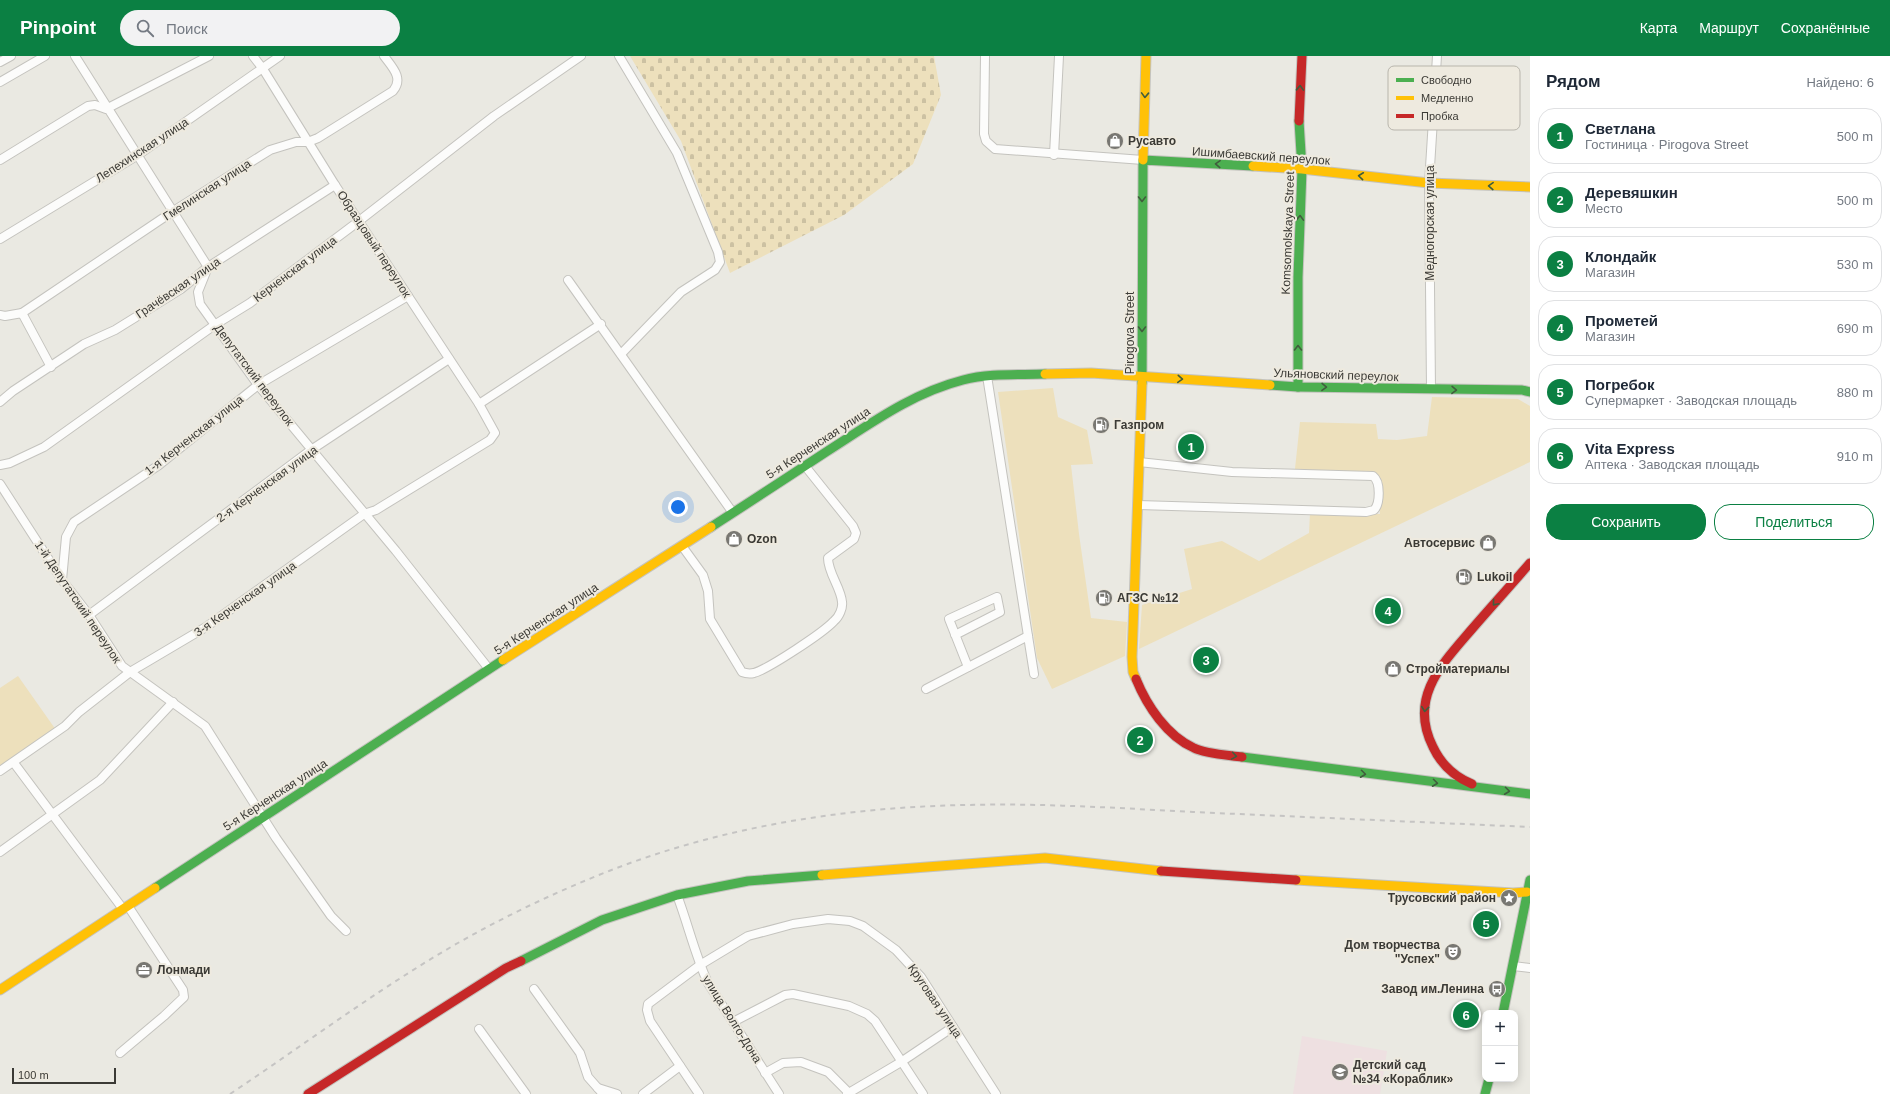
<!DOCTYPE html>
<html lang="ru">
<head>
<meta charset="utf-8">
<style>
	:root { --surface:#fff; --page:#f2f2f3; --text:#1f2937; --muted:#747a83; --line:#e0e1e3; --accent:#0b8043 }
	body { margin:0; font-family:Arial,sans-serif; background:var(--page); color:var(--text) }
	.controls { position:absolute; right:12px; bottom:12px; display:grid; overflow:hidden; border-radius:8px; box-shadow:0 2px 10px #0003 }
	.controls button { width:36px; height:36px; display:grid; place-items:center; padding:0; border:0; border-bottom:1px solid var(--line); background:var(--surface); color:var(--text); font:20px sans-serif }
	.scale { position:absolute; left:12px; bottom:10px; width:104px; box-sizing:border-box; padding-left:4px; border:2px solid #3b3a35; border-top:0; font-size:11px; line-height:14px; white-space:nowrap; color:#3b3a35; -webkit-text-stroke:3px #eeeadf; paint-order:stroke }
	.you { position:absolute; left:678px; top:451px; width:14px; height:14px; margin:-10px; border:3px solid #fff; border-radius:50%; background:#1a73e8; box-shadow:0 0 0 6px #1a73e833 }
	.badge { display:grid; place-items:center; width:26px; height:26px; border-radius:50%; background:var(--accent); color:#fff; font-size:13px; font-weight:700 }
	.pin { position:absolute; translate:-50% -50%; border:2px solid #fff; box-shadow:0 1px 4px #0006 }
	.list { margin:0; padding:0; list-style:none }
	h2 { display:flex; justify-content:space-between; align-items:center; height:52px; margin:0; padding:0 16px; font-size:17px }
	h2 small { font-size:13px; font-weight:400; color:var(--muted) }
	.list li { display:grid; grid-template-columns:26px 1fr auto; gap:12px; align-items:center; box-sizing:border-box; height:56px; margin:0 8px 8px; padding:0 8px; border:1px solid var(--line); border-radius:16px }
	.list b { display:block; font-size:15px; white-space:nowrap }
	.list p { margin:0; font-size:13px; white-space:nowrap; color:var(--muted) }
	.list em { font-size:13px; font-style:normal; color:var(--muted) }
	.actions { display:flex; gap:8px; padding:12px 16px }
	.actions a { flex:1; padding:9px 0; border:1px solid var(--accent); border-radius:16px; text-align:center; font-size:14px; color:var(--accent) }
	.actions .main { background:var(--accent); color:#fff }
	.icon { flex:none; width:22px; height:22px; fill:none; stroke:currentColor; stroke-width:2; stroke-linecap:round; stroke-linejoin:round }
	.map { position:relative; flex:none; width:1530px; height:1038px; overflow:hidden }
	header { display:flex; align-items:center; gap:24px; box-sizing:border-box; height:56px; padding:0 20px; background:var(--accent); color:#fff }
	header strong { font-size:19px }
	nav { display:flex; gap:22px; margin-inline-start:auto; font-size:14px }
	.search { width:280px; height:36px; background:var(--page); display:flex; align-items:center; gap:10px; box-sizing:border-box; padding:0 14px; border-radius:22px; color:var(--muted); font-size:15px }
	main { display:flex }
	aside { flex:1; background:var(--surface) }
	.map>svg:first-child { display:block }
</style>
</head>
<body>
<header>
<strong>Pinpoint</strong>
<div class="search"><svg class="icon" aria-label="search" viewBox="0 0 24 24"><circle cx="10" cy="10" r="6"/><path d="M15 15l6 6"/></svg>Поиск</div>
<nav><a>Карта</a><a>Маршрут</a><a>Сохранённые</a></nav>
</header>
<main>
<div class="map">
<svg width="1530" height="1038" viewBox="0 0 1530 1038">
	<defs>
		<pattern id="cemetery-stones" width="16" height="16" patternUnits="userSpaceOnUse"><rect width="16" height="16" fill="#ede0bc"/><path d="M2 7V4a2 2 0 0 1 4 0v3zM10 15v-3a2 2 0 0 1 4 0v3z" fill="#ccc1a2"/></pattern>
	</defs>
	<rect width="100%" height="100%" fill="#eae9e2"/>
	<!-- education -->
	<path fill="#eee0e1" d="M1302,980L1387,995L1380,1038H1293Z"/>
	<!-- grass -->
	<g fill="#ede0bc">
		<path d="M1053,332L1058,361L1087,374L1093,408L1071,409L1079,478L1091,562L1127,566L1125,600L1052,633L1037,602L998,336Z"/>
		<path d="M1432,341L1518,343L1530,350V406L1139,593L1142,549L1192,533L1184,493L1222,485L1259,505L1309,477L1310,457L1380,458L1379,423L1373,420L1294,422L1300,366L1376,368L1378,383L1397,384L1427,380Z"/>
		<path d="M18,620L56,674L0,711V632Z"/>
	</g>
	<!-- cemetery -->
	<path fill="url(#cemetery-stones)" d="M630,0H934L941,39L913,108L844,159L730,217L681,85Z"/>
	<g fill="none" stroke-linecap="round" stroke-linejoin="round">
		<!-- street casing -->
		<g stroke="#c4c3be" stroke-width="10">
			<g id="street">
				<path d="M75,0L208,211L198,236L200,248L258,329L396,495L489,613"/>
				<path d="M619,0L677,97L718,196L720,206L715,214L681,236L621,298"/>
				<path d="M985,0L984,78L986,85L995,93L1143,104"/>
				<path d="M0,6L11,0"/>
				<path d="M0,26L45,0"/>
				<path d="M1054,99L1059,0"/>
				<path d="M0,104L88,50L95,49L106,53L209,0"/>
				<path d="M0,183L138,99L280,0"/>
				<path d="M568,224L733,457"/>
				<path d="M22,257L172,156L270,94L296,86H308L318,82L393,35C404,22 392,11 384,0"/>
				<path d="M0,259L5,260L22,257L51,311"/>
				<path d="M987,320L1034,618"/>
				<path d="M1431,333L1429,127L1437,0"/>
				<path d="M0,346L13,335L84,288L115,274L181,233L208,211L335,129"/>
				<path d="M479,348L601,268"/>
				<path d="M0,409L10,407L44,391L216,268L250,247L359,165L494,60L581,0"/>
				<path d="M0,428L62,524L89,559L122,610L205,670L276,782L331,860L346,875"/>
				<path d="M1138,449L1366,456L1374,454C1380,448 1381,426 1373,420L1232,416L1139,406"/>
				<path d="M682,490L703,519L708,535L710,563L742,616C747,618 749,618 754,617C768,613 823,577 834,565C839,561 843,552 842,546C841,532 828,517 828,502L854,483L856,477L853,470L805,410"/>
				<path d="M62,524L66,481L74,466L159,409L258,329L408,240"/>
				<path d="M89,559L311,394L449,303"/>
				<path d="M955,579L1000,556L997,541L949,563L968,611"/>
				<path d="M926,633L1028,580"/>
				<path d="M14,707L123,853"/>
				<path d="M0,715L65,670L79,656L130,616L206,571L364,458L376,454L490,384L495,377L479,348L335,129L263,13L253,0"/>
				<path d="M0,796L100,724L173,646"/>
				<path d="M677,839C688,868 695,899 708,927L779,1038"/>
				<path d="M1513,910L1530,912"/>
				<path d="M534,933L580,997L588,1021L603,1038"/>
				<path d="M733,966L785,939L793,938L849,950L867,958L875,965L923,1038"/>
				<path d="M479,973L526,1038"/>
				<path d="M120,997L164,960L184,941L183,934L128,850"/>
				<path d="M765,1017L783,1007L801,1006L828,1016L850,1038"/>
				<path d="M598,1032L617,1038"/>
				<path d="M643,1038L680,1010"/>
				<path d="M699,1038L650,965L647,954L648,948L700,909L748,880L793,868L828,863L850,865L863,870L896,894L921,921L996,1038"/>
				<path d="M847,1038L901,1006L953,971"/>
			</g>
		</g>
		<!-- fast casing -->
		<g stroke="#c4c3be" stroke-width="11">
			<g id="fast">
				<path d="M1142,327L1143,104L1253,110"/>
				<path d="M1270,329L1298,331L1522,334L1530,336"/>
				<path d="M1298,331V221L1302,113L1299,65"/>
				<path d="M711,471C750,446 788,421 826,396C870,368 912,337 963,324C989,317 1018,319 1045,318"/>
				<path d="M1242,701L1530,738"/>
				<path d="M155,832L503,604"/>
				<path d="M521,905L602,864L677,839L748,825L822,819"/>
				<path d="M1503,957L1530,824"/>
				<path d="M1485,1038L1489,1023"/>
			</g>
		</g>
		<!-- slow casing -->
		<g stroke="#c4c3be" stroke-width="11">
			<g id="slow">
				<path d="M1143,104L1146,0"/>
				<path d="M1253,110L1302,113L1429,127L1530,131"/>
				<path d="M1045,318L1091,317L1270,329"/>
				<path d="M503,604L711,471"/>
				<path d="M1136,623L1133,616L1132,601L1142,327"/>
				<path d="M822,819L1045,802L1161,815"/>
				<path d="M1296,824L1513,837L1527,836"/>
				<path d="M0,934L155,832"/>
			</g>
		</g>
		<!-- jam casing -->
		<g stroke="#c4c3be" stroke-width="11">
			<g id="jam">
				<path d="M1299,65L1302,0"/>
				<path d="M1136,623C1147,650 1167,680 1194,692C1206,698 1228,699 1242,701"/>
				<path d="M1472,728C1455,721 1441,708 1433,691C1408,642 1442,608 1472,573C1491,551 1511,529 1530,507"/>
				<path d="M1161,815L1296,824"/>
				<path d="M308,1038L506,912L521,905"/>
			</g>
		</g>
		<!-- street -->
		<use href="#street" stroke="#fcfcfb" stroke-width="8"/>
		<!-- fast -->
		<use href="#fast" stroke="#4caf50" stroke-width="9"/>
		<!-- slow -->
		<use href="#slow" stroke="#ffc107" stroke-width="9"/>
		<!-- jam -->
		<use href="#jam" stroke="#c62828" stroke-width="9"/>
		<!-- rail -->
		<path stroke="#c5c4c3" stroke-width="2" stroke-dasharray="5 5" stroke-linecap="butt" d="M230,1038C293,996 354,951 418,911C478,873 543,841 609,815C721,771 846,751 966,749C1042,747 1117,752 1193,756C1305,761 1418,766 1530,771"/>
	</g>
	<!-- one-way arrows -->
	<defs><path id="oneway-chevron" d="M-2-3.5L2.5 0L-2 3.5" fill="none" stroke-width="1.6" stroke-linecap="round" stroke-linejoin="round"/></defs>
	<g stroke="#405d3d">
		<use href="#oneway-chevron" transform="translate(1300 32) rotate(-88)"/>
		<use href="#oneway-chevron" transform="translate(1145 39) rotate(92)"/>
		<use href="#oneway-chevron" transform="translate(1218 108) rotate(-177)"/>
		<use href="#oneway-chevron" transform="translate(1361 120) rotate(-174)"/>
		<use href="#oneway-chevron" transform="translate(1491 130) rotate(-178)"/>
		<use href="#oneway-chevron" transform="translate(1142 143) rotate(90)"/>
		<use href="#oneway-chevron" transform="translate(1300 162) rotate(-88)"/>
		<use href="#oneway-chevron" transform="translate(1142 273) rotate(90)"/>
		<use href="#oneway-chevron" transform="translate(1298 292) rotate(-90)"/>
		<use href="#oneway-chevron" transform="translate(1180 323) rotate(4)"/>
		<use href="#oneway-chevron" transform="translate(1324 331) rotate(1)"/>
		<use href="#oneway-chevron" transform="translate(1454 334) rotate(1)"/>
		<use href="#oneway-chevron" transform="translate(1495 547) rotate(131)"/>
		<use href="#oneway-chevron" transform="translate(1425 653) rotate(96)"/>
		<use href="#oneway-chevron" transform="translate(1234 700) rotate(9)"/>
		<use href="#oneway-chevron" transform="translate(1363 718) rotate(7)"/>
		<use href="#oneway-chevron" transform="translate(1435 727) rotate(7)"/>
		<use href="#oneway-chevron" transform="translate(1507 735) rotate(7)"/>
	</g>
	<!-- icons -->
	<defs>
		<g id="shop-disc" transform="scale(0.9)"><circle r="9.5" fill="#787772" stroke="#eeeadf"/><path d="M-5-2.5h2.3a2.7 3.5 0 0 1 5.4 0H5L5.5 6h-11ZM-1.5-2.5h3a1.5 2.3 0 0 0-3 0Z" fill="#fff"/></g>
		<g id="fuel-disc" transform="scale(0.9)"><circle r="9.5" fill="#787772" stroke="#eeeadf"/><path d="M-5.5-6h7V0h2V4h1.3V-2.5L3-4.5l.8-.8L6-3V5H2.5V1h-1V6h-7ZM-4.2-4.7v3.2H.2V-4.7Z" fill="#fff"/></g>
		<g id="sight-disc" transform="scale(0.9)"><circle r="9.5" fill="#787772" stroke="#eeeadf"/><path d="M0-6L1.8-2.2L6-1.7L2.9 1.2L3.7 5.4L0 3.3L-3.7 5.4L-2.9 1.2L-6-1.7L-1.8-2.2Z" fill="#fff"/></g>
		<g id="theatre-disc" transform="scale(0.9)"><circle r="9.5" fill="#787772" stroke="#eeeadf"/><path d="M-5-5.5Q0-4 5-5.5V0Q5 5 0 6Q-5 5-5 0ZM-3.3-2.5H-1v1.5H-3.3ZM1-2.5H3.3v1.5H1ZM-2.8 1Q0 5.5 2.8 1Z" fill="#fff"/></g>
		<g id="office-disc" transform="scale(0.9)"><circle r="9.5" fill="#787772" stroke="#eeeadf"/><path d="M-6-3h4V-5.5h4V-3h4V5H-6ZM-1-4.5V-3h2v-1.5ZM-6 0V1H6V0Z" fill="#fff"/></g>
		<g id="bus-disc" transform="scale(0.9)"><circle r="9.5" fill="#787772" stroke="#eeeadf"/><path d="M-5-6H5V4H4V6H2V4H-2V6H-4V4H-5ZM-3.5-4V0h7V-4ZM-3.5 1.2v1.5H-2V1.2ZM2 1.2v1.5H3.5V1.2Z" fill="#fff"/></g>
		<g id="school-disc" transform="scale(0.9)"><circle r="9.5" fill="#787772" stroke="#eeeadf"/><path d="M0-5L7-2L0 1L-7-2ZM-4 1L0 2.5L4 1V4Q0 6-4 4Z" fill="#fff"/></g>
	</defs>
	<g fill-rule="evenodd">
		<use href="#shop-disc" x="1115" y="85"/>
		<use href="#fuel-disc" x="1101" y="369"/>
		<use href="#shop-disc" x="734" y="483"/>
		<use href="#shop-disc" x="1488" y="487"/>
		<use href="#fuel-disc" x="1464" y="521"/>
		<use href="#fuel-disc" x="1104" y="542"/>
		<use href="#shop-disc" x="1393" y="613"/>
		<use href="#sight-disc" x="1509" y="842"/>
		<use href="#theatre-disc" x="1453" y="896"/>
		<use href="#office-disc" x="144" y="914"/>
		<use href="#bus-disc" x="1497" y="933"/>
		<use href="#school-disc" x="1340" y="1016"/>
	</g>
	<g text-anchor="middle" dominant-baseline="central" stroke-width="4" stroke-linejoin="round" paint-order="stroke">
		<!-- poi labels -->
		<g font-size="12" font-weight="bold" fill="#3b3a35" stroke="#eeeadf" text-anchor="start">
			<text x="1128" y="85">Русавто</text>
			<text x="1114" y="369">Газпром</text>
			<text x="747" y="483">Ozon</text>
			<text x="1475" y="487" text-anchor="end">Автосервис</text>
			<text x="1477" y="521">Lukoil</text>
			<text x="1117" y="542">АГЗС №12</text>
			<text x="1406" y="613">Стройматериалы</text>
			<text x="1496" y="842" text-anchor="end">Трусовский район</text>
			<text x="1440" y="889" text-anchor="end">Дом творчества<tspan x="1440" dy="14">"Успех"</tspan></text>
			<text x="157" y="914">Лонмади</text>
			<text x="1484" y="933" text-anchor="end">Завод им.Ленина</text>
			<text x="1353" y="1009">Детский сад<tspan x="1353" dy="14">№34 «Кораблик»</tspan></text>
		</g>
		<!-- street labels -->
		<g font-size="12" fill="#3b3a35" stroke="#eeeadf">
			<text transform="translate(142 94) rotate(-33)">Лепехинская улица</text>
			<text transform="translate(1261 100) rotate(4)">Ишимбаевский переулок</text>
			<text transform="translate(207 134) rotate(-33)">Гмелинская улица</text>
			<text transform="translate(1430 167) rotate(-90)">Медногорская улица</text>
			<text transform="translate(1288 177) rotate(-88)">Komsomolskaya Street</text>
			<text transform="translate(374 188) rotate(57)">Образцовый переулок</text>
			<text transform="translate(295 213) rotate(-37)">Керченская улица</text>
			<text transform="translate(178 232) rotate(-34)">Грачёвская улица</text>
			<text transform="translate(1130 277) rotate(-90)">Pirogova Street</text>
			<text transform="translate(254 319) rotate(53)">Депутатский переулок</text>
			<text transform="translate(1336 319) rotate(2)">Ульяновский переулок</text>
			<text transform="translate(194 379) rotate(-38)">1-я Керченская улица</text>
			<text transform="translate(818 387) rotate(-33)">5-я Керченская улица</text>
			<text transform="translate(267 428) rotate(-36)">2-я Керченская улица</text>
			<text transform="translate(245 543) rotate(-35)">3-я Керченская улица</text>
			<text transform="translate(78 546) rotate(56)">1-й Депутатский переулок</text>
			<text transform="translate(546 563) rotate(-33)">5-я Керченская улица</text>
			<text transform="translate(275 739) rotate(-33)">5-я Керченская улица</text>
			<text transform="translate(935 945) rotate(56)">Круговая улица</text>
			<text transform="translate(732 963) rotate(58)">улица Волго-Дона</text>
		</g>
	</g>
	<!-- legend -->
	<rect x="1388" y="10" width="132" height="64" rx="6" fill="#eeeadf" stroke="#b8b5ac" stroke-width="1"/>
	<rect x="1396" y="22" width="18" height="4" fill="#4caf50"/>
	<rect x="1396" y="40" width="18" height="4" fill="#ffc107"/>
	<rect x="1396" y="58" width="18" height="4" fill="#c62828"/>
	<g font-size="11" fill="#3b3a35">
		<text x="1421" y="28">Свободно</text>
		<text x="1421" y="46">Медленно</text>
		<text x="1421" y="64">Пробка</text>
	</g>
</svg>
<div class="controls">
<button>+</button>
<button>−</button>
</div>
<div class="scale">100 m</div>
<div class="you"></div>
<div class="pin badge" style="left:1191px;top:391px">1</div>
<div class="pin badge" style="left:1140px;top:684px">2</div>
<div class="pin badge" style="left:1206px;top:604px">3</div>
<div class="pin badge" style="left:1388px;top:555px">4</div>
<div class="pin badge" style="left:1486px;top:868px">5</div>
<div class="pin badge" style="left:1466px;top:959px">6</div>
</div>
<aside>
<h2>Рядом<small>Найдено: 6</small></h2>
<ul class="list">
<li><span class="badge">1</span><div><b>Светлана</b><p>Гостиница · Pirogova Street</p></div><em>500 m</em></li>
<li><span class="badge">2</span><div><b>Деревяшкин</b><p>Место</p></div><em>500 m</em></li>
<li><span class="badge">3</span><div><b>Клондайк</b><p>Магазин</p></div><em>530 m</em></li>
<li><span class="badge">4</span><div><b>Прометей</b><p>Магазин</p></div><em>690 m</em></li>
<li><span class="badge">5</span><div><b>Погребок</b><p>Супермаркет · Заводская площадь</p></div><em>880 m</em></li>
<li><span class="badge">6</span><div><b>Vita Express</b><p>Аптека · Заводская площадь</p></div><em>910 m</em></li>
</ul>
<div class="actions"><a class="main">Сохранить</a><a>Поделиться</a></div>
</aside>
</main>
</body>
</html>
